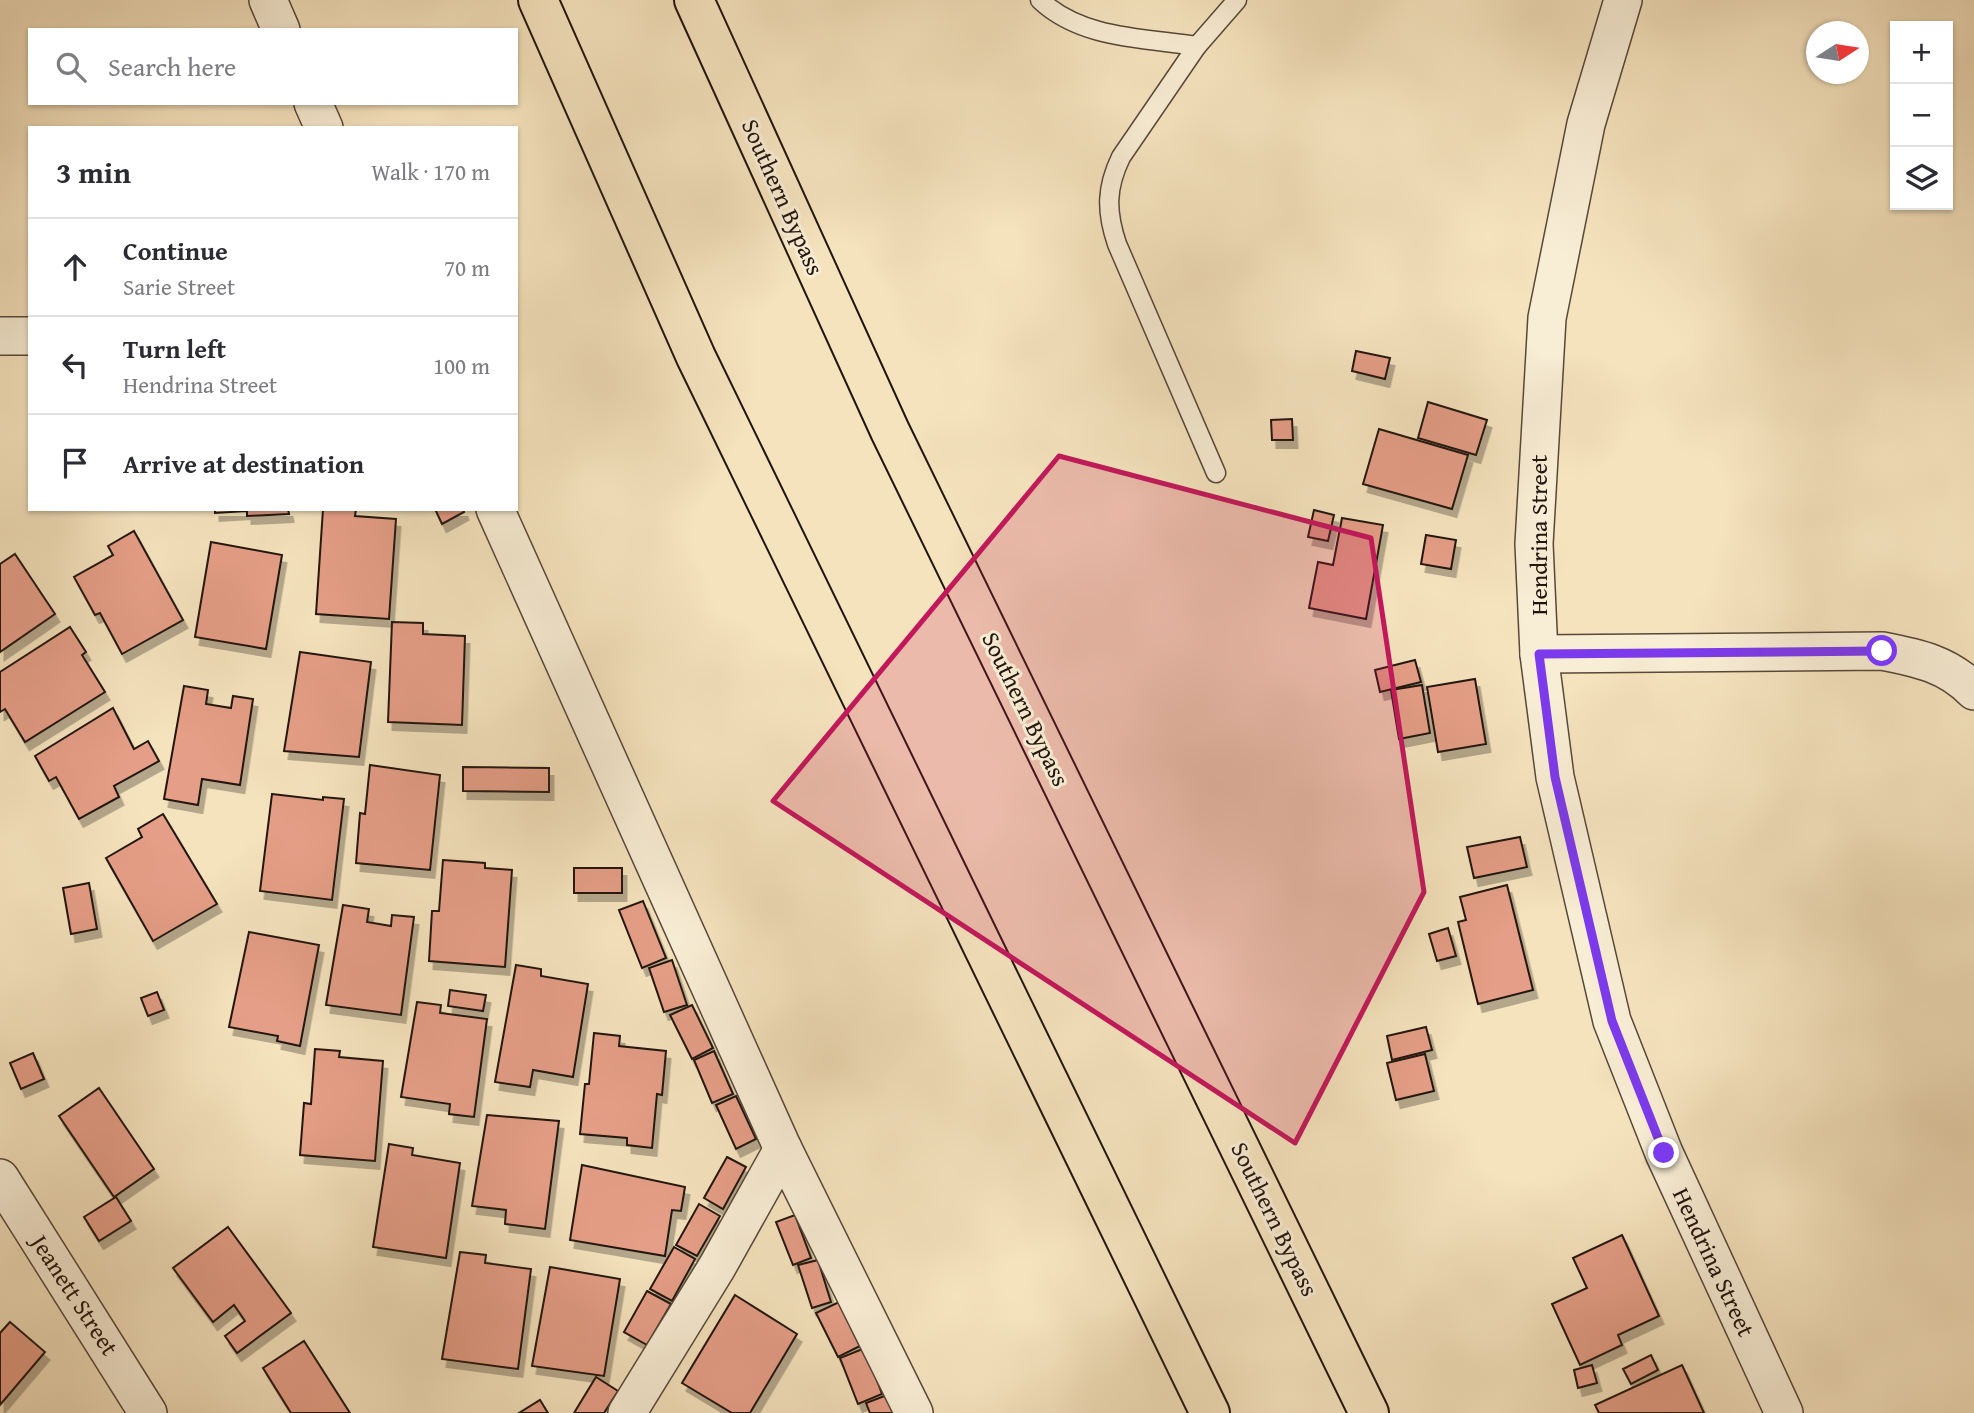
<!DOCTYPE html>
<html lang="en">
<head>
<meta charset="utf-8">
<style>
	:root { --surface:#fff; --page:#f2f2f3; --text:#2b2b33; --muted:#7c7c81; --line:#e1e1e2 }
	body { margin:0; font-family:"Gentium Book Plus",serif; background:var(--page); color:var(--text) }
	.controls { position:absolute; right:21px; top:21px; display:grid; overflow:hidden; border-radius:0px; box-shadow:0 2px 5px #0004 }
	.controls button { width:63px; height:63px; display:grid; place-items:center; padding:0; border:0; border-bottom:2px solid var(--line); background:var(--surface); color:var(--text); font:35px sans-serif }
	.compass { position:absolute; left:1806px; top:21px; width:63px; height:63px; border-radius:50%; background:var(--surface); box-shadow:0 2px 5px #0004; rotate:78deg }
	.stop { position:absolute; width:21px; height:21px; margin:-16px; border:5px solid #7c3aed; border-radius:50%; background:#fff }
	.stop.end { background:#7c3aed; border-color:#fff; box-shadow:0 2px 7px #0008 }
	.list { margin:0; padding:0; list-style:none }
	h2 { display:flex; justify-content:space-between; align-items:center; height:91px; margin:0; padding:0 28px; font-size:30px }
	h2 small { font-size:23px; font-weight:400; color:var(--muted) }
	.list li { display:grid; grid-template-columns:46px 1fr auto; gap:21px; align-items:center; box-sizing:border-box; height:98px; padding:0 28px; border-top:2px solid var(--line) }
	.list b { display:block; font-size:26px; white-space:nowrap }
	.list p { margin:0; font-size:23px; white-space:nowrap; color:var(--muted) }
	.list em { font-size:23px; font-style:normal; color:var(--muted) }
	.icon { flex:none; width:38px; height:38px; fill:none; stroke:currentColor; stroke-width:2; stroke-linecap:round; stroke-linejoin:round }
	.map { position:relative; flex:none; width:1974px; height:1413px; overflow:hidden }
	.search { position:absolute; background:var(--surface); box-shadow:0 2px 5px #0004; left:28px; top:28px; width:490px; height:77px; display:flex; align-items:center; gap:18px; box-sizing:border-box; padding:0 24px; border-radius:0px; color:var(--muted); font-size:26px }
	.panel { position:absolute; background:var(--surface); box-shadow:0 2px 5px #0004; left:28px; top:126px; width:490px; height:385px; border-radius:0px }
	.map>svg:first-child { display:block }
</style>
</head>
<body>
<div class="map">
<svg width="1974" height="1413" viewBox="0 0 1974 1413">
	<defs>
		<filter id="shadow"><feDropShadow dx="4.5" dy="8" stdDeviation="0" flood-color="#0004"/></filter>
	</defs>
	<rect width="100%" height="100%" fill="#f5e3be"/>
	<filter id="stains"><feTurbulence type="fractalNoise" baseFrequency=".00286" numOctaves="4"/><feColorMatrix values="0 0 0 0 .2 0 0 0 0 .09 0 0 0 0 .02 0 0 0 .5 -.17"/></filter>
	<radialGradient id="worn" r=".72"><stop offset=".6" stop-color="#630" stop-opacity="0"/><stop offset="1" stop-color="#630" stop-opacity=".3"/></radialGradient>
	<!-- building -->
	<g fill="#e59e87" stroke="#22150d" stroke-width="2" filter="url(#shadow)">
		<path d="M1356,351L1390,358L1385,379L1352,371Z"/>
		<path d="M1428,402L1487,420L1476,455L1418,438Z"/>
		<path d="M1292,419L1293,440H1272L1271,420Z"/>
		<path d="M1379,429L1468,455L1452,509L1363,484Z"/>
		<path d="M215,509H288L289,514L247,516V511L215,513Z"/>
		<path d="M323,509H356L355,516L396,519L389,619L316,614Z"/>
		<path d="M435,509H463L464,512L442,524Z"/>
		<path d="M1314,510L1334,515L1328,541L1308,537Z"/>
		<path d="M1342,518L1383,525L1366,619L1309,608L1318,562L1333,565Z"/>
		<path d="M134,531L183,620L122,654L100,613L95,615L74,577L113,555L108,546Z"/>
		<path d="M1426,535L1456,540L1451,569L1421,564Z"/>
		<path d="M211,542L282,555L266,649L195,637Z"/>
		<path d="M15,554L55,614L0,652V564Z"/>
		<path d="M392,622L423,623V634L465,636L462,725L388,722Z"/>
		<path d="M70,627L86,652L82,655L105,692L25,742L5,709L0,712V672Z"/>
		<path d="M300,652L371,662L359,757L284,751Z"/>
		<path d="M1415,660L1421,682L1380,692L1375,670Z"/>
		<path d="M1475,679L1486,744L1438,752L1427,687Z"/>
		<path d="M1422,685L1430,733L1399,739L1391,690Z"/>
		<path d="M184,686L208,690L206,704L231,708L233,696L253,699L240,785L202,779L198,805L164,799Z"/>
		<path d="M113,708L134,749L148,741L159,761L114,786L119,797L79,819L56,777L49,781L35,756Z"/>
		<path d="M370,765L440,775L430,870L356,863L360,813L365,814Z"/>
		<path d="M463,767L549,768V792L463,791Z"/>
		<path d="M272,794L323,800V797L344,799L332,900L260,891Z"/>
		<path d="M163,814L217,904L153,941L106,858L142,837L138,829Z"/>
		<path d="M1520,837L1527,867L1474,878L1467,847Z"/>
		<path d="M443,860L485,863V868L512,870L505,967L429,961L432,911H439Z"/>
		<rect x="574" y="868" width="48" height="25"/>
		<path d="M89,883L97,929L71,934L63,888Z"/>
		<path d="M1507,885L1533,990L1478,1004L1458,922L1466,920L1460,897Z"/>
		<path d="M643,901L666,958L642,968L619,910Z"/>
		<path d="M343,905L369,909L367,922L391,926L392,915L414,917L401,1015L326,1005Z"/>
		<path d="M1448,928L1456,956L1437,961L1429,934Z"/>
		<path d="M249,932L319,945L300,1046L277,1041L278,1036L229,1027Z"/>
		<path d="M672,960L687,1005L664,1012L649,968Z"/>
		<path d="M516,965L541,969V976L588,984L573,1077L533,1070L530,1087L495,1082Z"/>
		<path d="M450,990L486,995L483,1011L448,1006Z"/>
		<path d="M157,992L164,1010L148,1016L141,998Z"/>
		<path d="M417,1002L441,1005L440,1013L487,1019L474,1117L449,1114L450,1104L401,1097Z"/>
		<path d="M692,1005L713,1048L692,1059L670,1015Z"/>
		<path d="M1426,1027L1432,1050L1392,1060L1387,1036Z"/>
		<path d="M594,1033L620,1036L619,1046L666,1051L662,1095L657,1094L652,1148L627,1145V1138L580,1134L585,1084H589Z"/>
		<path d="M315,1049L340,1051L339,1057L383,1061L375,1161L300,1155L304,1103L311,1104Z"/>
		<path d="M714,1051L733,1094L712,1103L694,1060Z"/>
		<path d="M33,1053L44,1079L21,1089L10,1063Z"/>
		<path d="M1425,1054L1434,1091L1396,1100L1387,1063Z"/>
		<path d="M99,1088L154,1169L114,1197L59,1116Z"/>
		<path d="M736,1096L756,1139L736,1149L716,1105Z"/>
		<path d="M487,1115L559,1121L545,1229L505,1224L506,1210L472,1206Z"/>
		<path d="M389,1144L413,1148L412,1155L460,1163L446,1258L373,1247Z"/>
		<path d="M727,1157L746,1167L723,1209L704,1198Z"/>
		<path d="M582,1165L685,1187L681,1211L672,1210L665,1256L570,1240Z"/>
		<path d="M116,1197L131,1221L99,1241L84,1217Z"/>
		<path d="M699,1204L720,1216L697,1256L676,1245Z"/>
		<path d="M795,1215L811,1258L793,1265L776,1222Z"/>
		<path d="M228,1227L291,1313L237,1353L225,1336L245,1321L234,1305L213,1322L173,1268Z"/>
		<path d="M1622,1235L1659,1316L1618,1335L1622,1345L1580,1365L1552,1304L1587,1288L1573,1258Z"/>
		<path d="M674,1247L695,1259L672,1301L650,1289Z"/>
		<path d="M460,1252L486,1255L485,1263L531,1269L518,1369L442,1359Z"/>
		<path d="M818,1260L831,1302L812,1308L798,1265Z"/>
		<path d="M550,1267L620,1279L604,1376L532,1366Z"/>
		<path d="M647,1291L671,1304L647,1345L624,1332Z"/>
		<path d="M735,1295L797,1334L750,1413H732L682,1383Z"/>
		<path d="M839,1302L860,1346L838,1357L816,1313Z"/>
		<path d="M10,1322L45,1352L0,1405V1333Z"/>
		<path d="M304,1341L350,1413H291L263,1368Z"/>
		<path d="M865,1348L882,1394L858,1404L840,1358Z"/>
		<path d="M1651,1355L1658,1370L1631,1384L1623,1369Z"/>
		<path d="M1592,1365L1597,1383L1578,1388L1574,1370Z"/>
		<path d="M1682,1365L1704,1413H1599L1595,1405Z"/>
		<path d="M596,1377L618,1391L604,1413H574Z"/>
		<path d="M887,1395L893,1413H870L866,1403Z"/>
		<path d="M540,1400L548,1413H519Z"/>
	</g>
	<g fill="none" stroke-linecap="round" stroke-linejoin="round">
		<!-- service casing -->
		<g stroke="#574839" stroke-width="21">
			<g id="service">
				<path d="M1040,0C1081,39 1144,38 1197,46L1237,0"/>
				<path d="M1197,46L1121,157C1106,188 1106,211 1117,244L1216,473"/>
			</g>
		</g>
		<!-- minor casing -->
		<g stroke="#574839" stroke-width="40">
			<g id="minor">
				<path d="M268,0L281,30"/>
				<path d="M1623,0L1586,124L1547,318L1534,544L1539,654L1555,777L1612,1021L1664,1153L1784,1413"/>
				<path d="M313,103L324,128"/>
				<path d="M0,336H30"/>
				<path d="M495,509L783,1149L914,1413"/>
				<path d="M1539,654L1882,651C1918,658 1948,664 1974,691"/>
				<path d="M0,1178L148,1413"/>
				<path d="M627,1413L717,1267L783,1149"/>
			</g>
		</g>
		<!-- motorway casing -->
		<g stroke="#22150d" stroke-width="42">
			<g id="motorway">
				<path d="M538,0L696,357L1210,1413"/>
				<path d="M694,0L890,431L1369,1413"/>
			</g>
		</g>
		<!-- service -->
		<use href="#service" stroke="#f8edd5" stroke-width="18"/>
		<!-- minor -->
		<use href="#minor" stroke="#f8edd5" stroke-width="37"/>
		<!-- motorway -->
		<use href="#motorway" stroke="#f5e3be" stroke-width="38"/>
	</g>
	<g fill="none" stroke-linecap="round" stroke-linejoin="round">
		<!-- route -->
		<path stroke="#7c3aed" stroke-width="9" d="M1664,1153L1612,1021L1555,777L1539,654L1882,651"/>
	</g>
	<!-- marked area -->
	<path fill="#c2185b" fill-opacity="0.2" stroke="#c2185b" stroke-width="5" stroke-linejoin="round" d="M1059,456L1371,538L1424,892L1295,1143L773,801Z"/>
	<g text-anchor="middle" dominant-baseline="central" stroke-width="6" stroke-linejoin="round" paint-order="stroke">
		<!-- street labels -->
		<g font-size="24" fill="#22150d" stroke="#f8edd5">
			<text transform="translate(783 197) rotate(66)">Southern Bypass</text>
			<text transform="translate(1538 535) rotate(-90)">Hendrina Street</text>
			<text transform="translate(1026 709) rotate(64)">Southern Bypass</text>
			<text transform="translate(1275 1219) rotate(64)">Southern Bypass</text>
			<text transform="translate(1714 1262) rotate(65)">Hendrina Street</text>
			<text transform="translate(75 1295) rotate(57)">Jeanett Street</text>
		</g>
	</g>
	<rect width="100%" height="100%" filter="url(#stains)"/>
	<rect width="100%" height="100%" fill="url(#worn)"/>
</svg>
<div class="controls">
<button>+</button>
<button>−</button>
<button><svg class="icon" aria-label="layers" viewBox="0 0 24 24"><path d="M12 4l9 5-9 5-9-5zM3 14l9 5 9-5"/></svg></button>
</div>
<svg class="compass" viewBox="-18 -18 36 36"><path d="M0-13l5 13h-10z" fill="#e53935"/><path d="M0 13l5-13h-10z" fill="#7c7c81"/></svg>
<div class="stop" style="left:1882px;top:651px"></div>
<div class="stop end" style="left:1664px;top:1153px"></div>
<div class="search"><svg class="icon" aria-label="search" viewBox="0 0 24 24"><circle cx="10" cy="10" r="6"/><path d="M15 15l6 6"/></svg>Search here</div>
<section class="panel">
<h2>3 min<small>Walk · 170 m</small></h2>
<ul class="list">
<li><svg class="icon" aria-label="ahead" viewBox="0 0 24 24"><path d="M12 20V5M6 11l6-6 6 6"/></svg><div><b>Continue</b><p>Sarie Street</p></div><em>70 m</em></li>
<li><svg class="icon" aria-label="left" viewBox="0 0 24 24"><path d="M17 20v-9H6M10 6l-5 5 5 5"/></svg><div><b>Turn left</b><p>Hendrina Street</p></div><em>100 m</em></li>
<li><svg class="icon" aria-label="arrive" viewBox="0 0 24 24"><path d="M6 21V4h12l-3 4 3 4H6"/></svg><div><b>Arrive at destination</b></div></li>
</ul>
</section>
</div>
</body>
</html>
